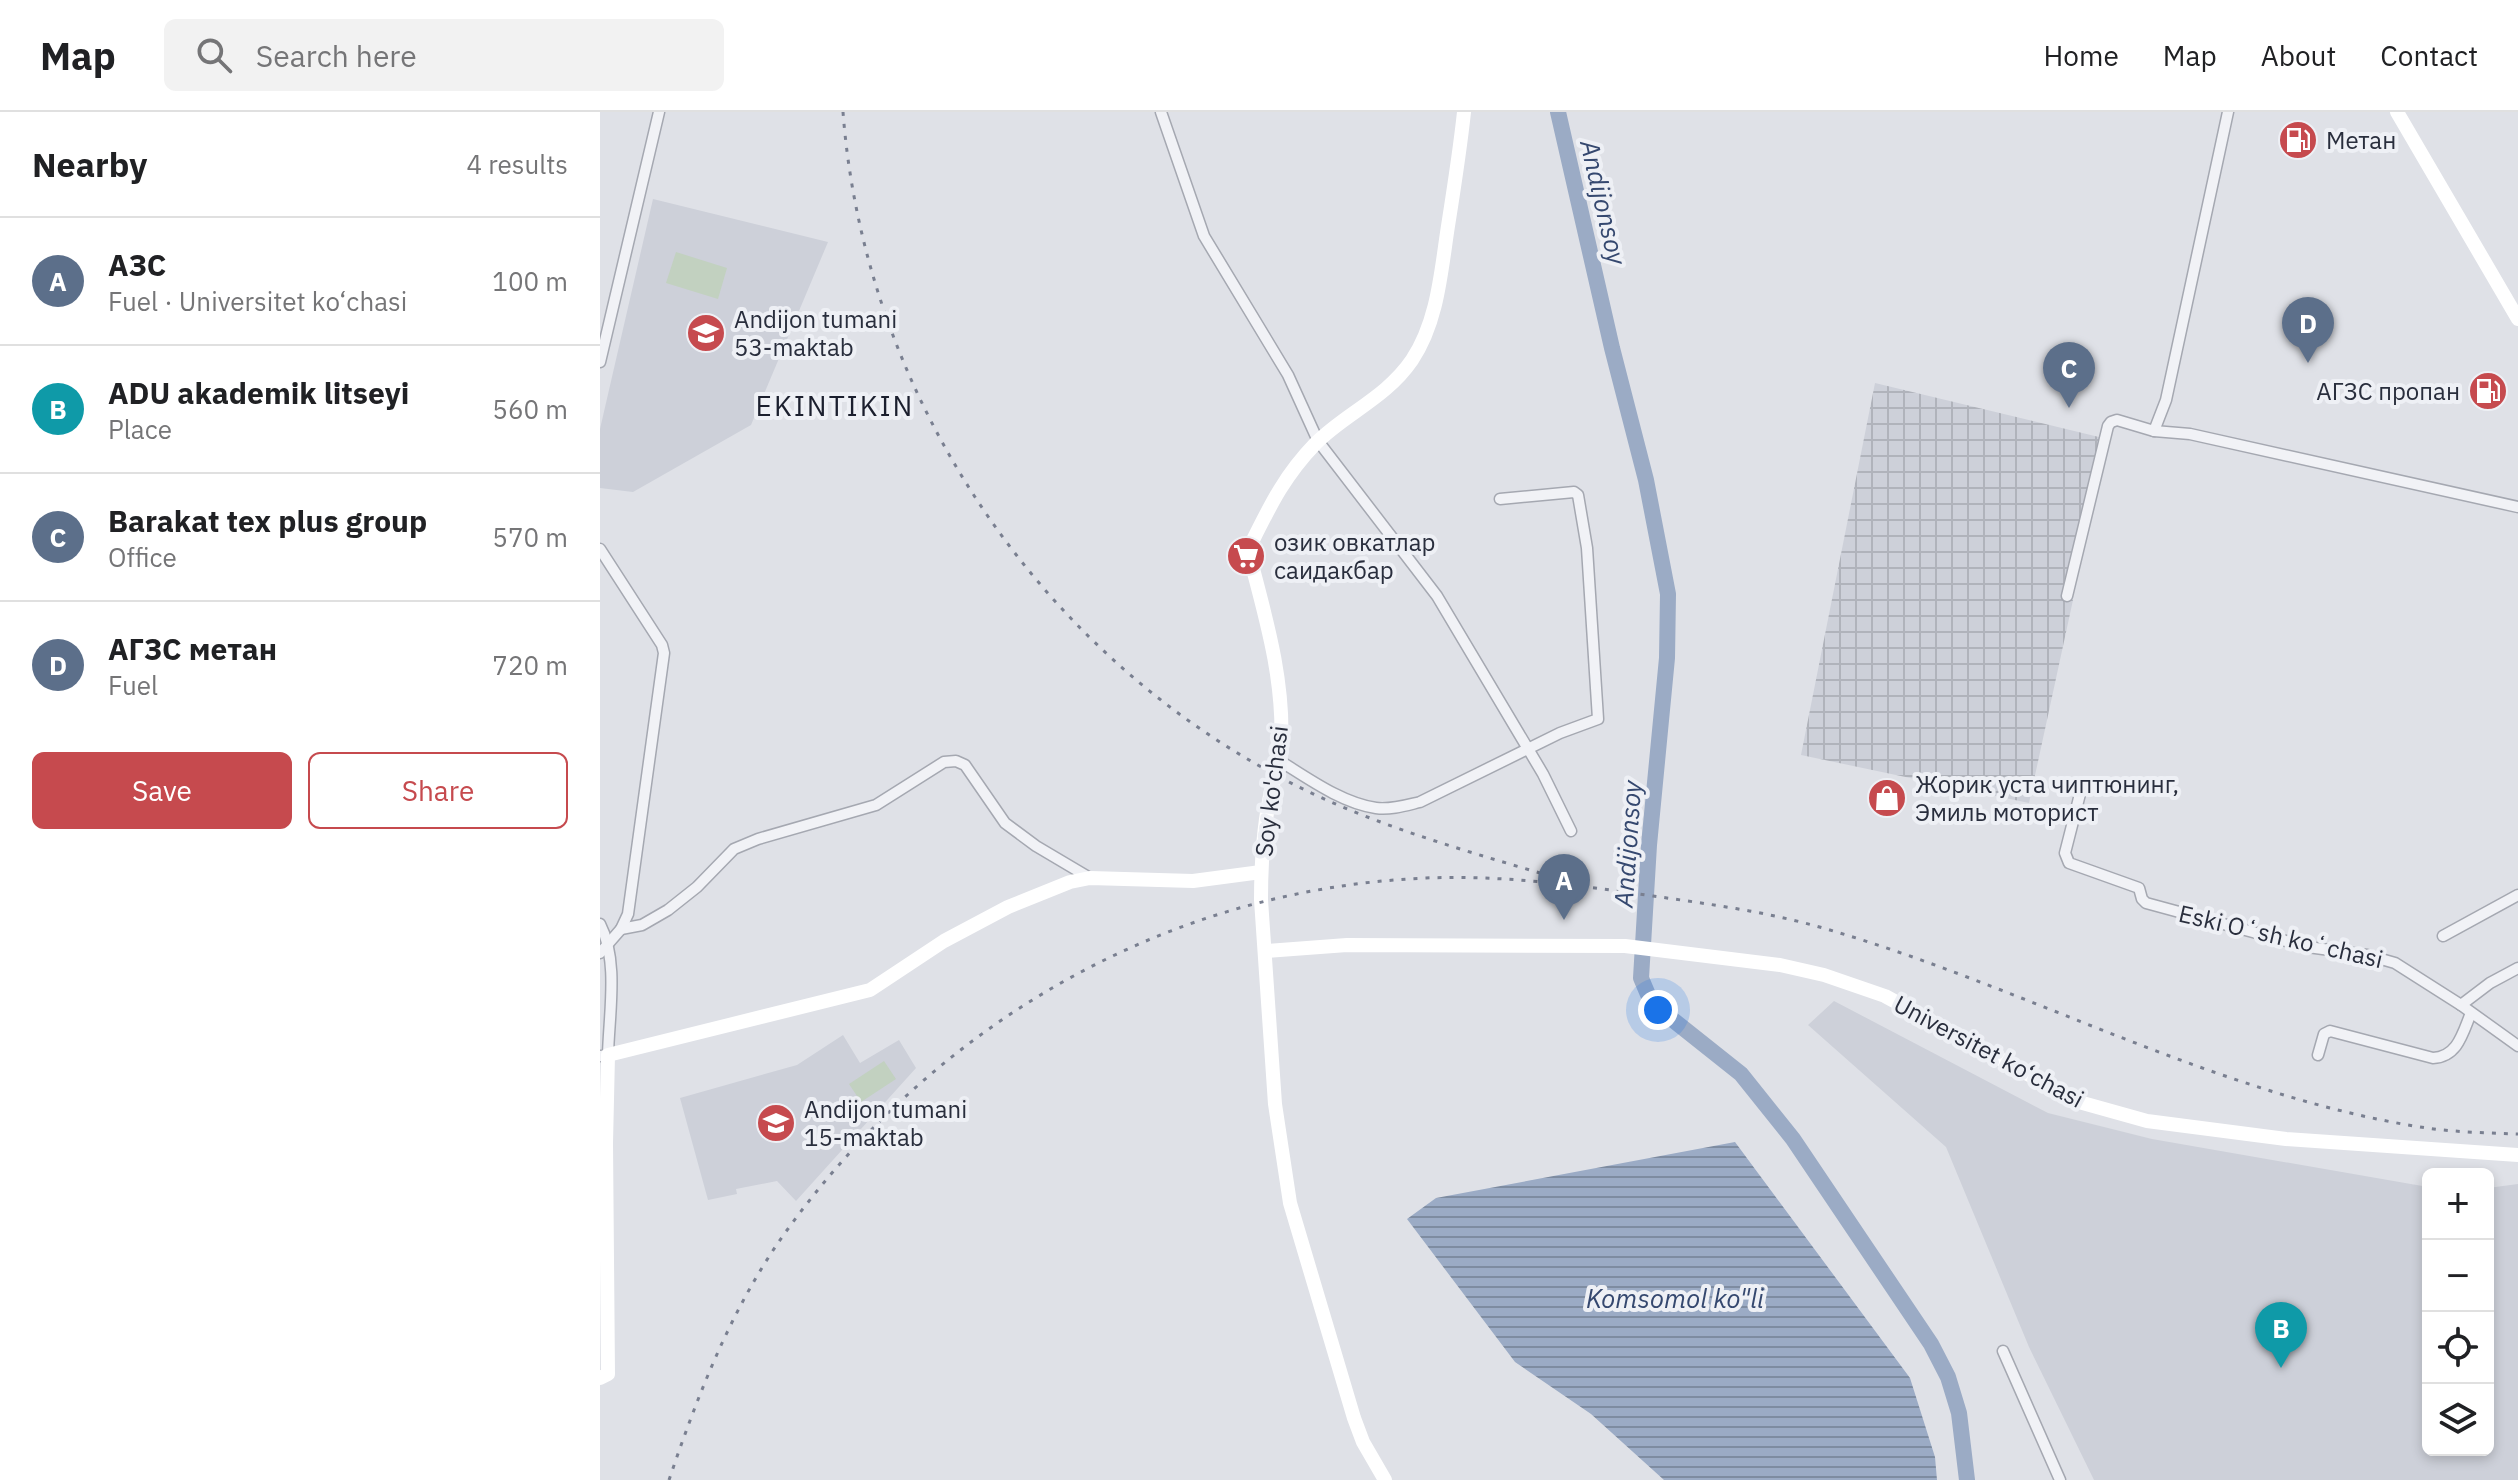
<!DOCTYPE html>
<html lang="en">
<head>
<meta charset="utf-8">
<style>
	:root { --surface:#fff; --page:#f2f2f2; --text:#202124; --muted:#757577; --line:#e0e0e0; --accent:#c64a4e }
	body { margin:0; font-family:"IBM Plex Sans",sans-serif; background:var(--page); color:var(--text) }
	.controls { position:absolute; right:24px; bottom:24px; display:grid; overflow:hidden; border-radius:12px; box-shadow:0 4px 12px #0003 }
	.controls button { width:72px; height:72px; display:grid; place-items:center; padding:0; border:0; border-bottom:2px solid var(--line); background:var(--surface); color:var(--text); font:40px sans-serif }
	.you { position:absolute; left:1058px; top:898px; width:28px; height:28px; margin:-20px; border:6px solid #fff; border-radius:50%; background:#1a73e8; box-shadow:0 0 0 12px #1a73e833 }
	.badge { display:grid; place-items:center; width:52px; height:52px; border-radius:50%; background:var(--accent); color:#fff; font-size:26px; font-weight:700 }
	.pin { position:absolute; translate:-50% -66px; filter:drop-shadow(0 2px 4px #0008) }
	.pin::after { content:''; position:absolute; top:42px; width:28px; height:24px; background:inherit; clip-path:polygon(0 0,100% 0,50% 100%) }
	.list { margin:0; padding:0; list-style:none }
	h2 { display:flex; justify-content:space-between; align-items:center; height:104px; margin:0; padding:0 32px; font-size:34px }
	h2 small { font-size:26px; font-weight:400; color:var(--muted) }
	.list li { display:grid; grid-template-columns:52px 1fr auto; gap:24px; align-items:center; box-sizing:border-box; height:128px; padding:0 32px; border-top:2px solid var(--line) }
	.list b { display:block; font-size:30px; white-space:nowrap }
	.list p { margin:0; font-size:26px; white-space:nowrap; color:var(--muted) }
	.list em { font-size:26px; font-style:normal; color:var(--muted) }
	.actions { display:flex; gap:16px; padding:24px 32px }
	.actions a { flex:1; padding:18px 0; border:2px solid var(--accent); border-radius:12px; text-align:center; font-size:28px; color:var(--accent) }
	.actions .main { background:var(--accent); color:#fff }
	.icon { flex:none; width:44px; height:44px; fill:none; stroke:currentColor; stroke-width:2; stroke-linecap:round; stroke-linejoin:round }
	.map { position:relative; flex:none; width:1918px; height:1368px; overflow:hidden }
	header { display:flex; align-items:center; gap:48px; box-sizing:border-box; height:112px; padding:0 40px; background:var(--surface); border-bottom:2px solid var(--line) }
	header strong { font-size:38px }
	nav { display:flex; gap:44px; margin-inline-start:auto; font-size:28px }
	.search { width:560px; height:72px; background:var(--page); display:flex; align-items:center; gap:20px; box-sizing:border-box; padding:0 28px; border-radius:12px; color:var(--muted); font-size:30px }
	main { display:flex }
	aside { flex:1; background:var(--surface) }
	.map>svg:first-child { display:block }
</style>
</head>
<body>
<header>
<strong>Map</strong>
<div class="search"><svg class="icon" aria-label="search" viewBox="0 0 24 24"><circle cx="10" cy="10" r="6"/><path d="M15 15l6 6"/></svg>Search here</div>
<nav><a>Home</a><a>Map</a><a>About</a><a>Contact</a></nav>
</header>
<main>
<aside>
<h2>Nearby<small>4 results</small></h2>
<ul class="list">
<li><span class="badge" style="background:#5c6f8a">A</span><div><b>АЗС</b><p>Fuel · Universitet kо‘chasi</p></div><em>100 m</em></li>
<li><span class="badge" style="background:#0f9aa8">B</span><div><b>ADU akademik litseyi</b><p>Place</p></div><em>560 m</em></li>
<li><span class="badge" style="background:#5c6f8a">C</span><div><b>Barakat tex plus group</b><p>Office</p></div><em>570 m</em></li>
<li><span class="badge" style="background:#5c6f8a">D</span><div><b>АГЗС метан</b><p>Fuel</p></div><em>720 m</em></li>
</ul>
<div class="actions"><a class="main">Save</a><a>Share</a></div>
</aside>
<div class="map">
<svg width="1918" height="1368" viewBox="0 0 1918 1368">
	<defs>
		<pattern id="industrial-grid" width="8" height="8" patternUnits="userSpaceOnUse" patternTransform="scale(2)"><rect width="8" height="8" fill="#cdd0d9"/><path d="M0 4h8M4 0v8" fill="none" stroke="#b0b3bb"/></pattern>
		<pattern id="water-rules" width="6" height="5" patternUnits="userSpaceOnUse" patternTransform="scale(2)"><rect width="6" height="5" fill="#9babc5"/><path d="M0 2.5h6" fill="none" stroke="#7e8ca1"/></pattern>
	</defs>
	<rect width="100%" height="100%" fill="#dfe1e7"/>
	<!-- built -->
	<g fill="#cdd0d9">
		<path d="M53,87L228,130L151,313L33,380L0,376V317Z"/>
		<path d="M1234,889L1448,1001L1552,1027L1828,1075V1338H1888V1076L1918,1072V1368H1494L1429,1235L1346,1035L1208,913Z"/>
		<path d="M243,923L260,951L299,928L316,956L196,1089L177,1069L136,1077L137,1082L108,1088L80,986L197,953Z"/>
	</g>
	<!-- industrial -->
	<path fill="url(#industrial-grid)" d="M1275,271L1503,326L1466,486L1473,488L1429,691L1201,643Z"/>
	<!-- grass -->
	<g fill="#c2d1c0">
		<path d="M76,140L127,156L118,187L66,171Z"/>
		<path d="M284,949L296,967L261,990L249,972Z"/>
	</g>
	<!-- water -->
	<path fill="url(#water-rules)" d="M1135,1030L1310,1266L1335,1345L1337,1368H1064L991,1302L915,1250L807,1107L836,1086Z"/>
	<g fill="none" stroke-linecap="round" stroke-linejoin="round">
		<!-- river -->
		<path stroke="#9babc5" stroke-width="16" d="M958,0L1012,236L1046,368L1068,482L1067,546L1049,733L1041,866L1049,885L1063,900L1141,962L1193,1027L1331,1232L1348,1265L1359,1301L1367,1368"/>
		<!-- street casing -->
		<g stroke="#a5a8b1" stroke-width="13">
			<g id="street">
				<path d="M561,0L604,124L688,263L718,329L837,484L943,662L971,719"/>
				<path d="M0,250L59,0"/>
				<path d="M1554,319L1566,288L1628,0"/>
				<path d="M0,437L62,533L64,541L28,802L21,817L0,841"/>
				<path d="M1467,484L1508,314L1511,310L1517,308L1554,319L1590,322L1918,395"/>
				<path d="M680,649C709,667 742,691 776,696C791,698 807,693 820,690L960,621L998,607L987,436L978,383L974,380L900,387"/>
				<path d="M1480,682L1465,741L1469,751L1539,776L1542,787L1546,791L1708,835L1767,843L1795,851L1861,893L1918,934"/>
				<path d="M0,812C19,849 9,901 8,943L0,944"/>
				<path d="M21,817L42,813L68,798L97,775L134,737L158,727L276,693L344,650L356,649L365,653L405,711L436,734L490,766"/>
				<path d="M1843,824L1918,783"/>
				<path d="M1861,893L1890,871L1918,856"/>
				<path d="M1718,943L1724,922L1730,919L1833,946C1858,945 1863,920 1871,901"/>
				<path d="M1403,1239L1460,1368"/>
			</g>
		</g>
		<!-- street -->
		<use href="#street" stroke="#f1f2f6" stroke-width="10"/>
		<!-- secondary -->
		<g stroke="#fff" stroke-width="14">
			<path d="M1797,0L1918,207"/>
			<path d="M667,839L747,833L1025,834L1180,853L1224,863L1285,884L1479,990L1547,1009L1686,1027L1918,1043"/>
			<path d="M0,1266L8,1262L6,1031L8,943L270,878L344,829L408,795L470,770L490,766L593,769L661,760"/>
			<path d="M785,1368L763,1330L754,1306L690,1091L675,992L661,788C661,754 663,718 670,684C673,668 681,653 681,637C685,568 665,503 648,438C669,396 683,365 716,331C746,301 786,286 812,248C838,209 841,159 848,114C854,76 860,38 864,0"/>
		</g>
		<!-- rail -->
		<g stroke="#797f90" stroke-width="3" stroke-dasharray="4 8" stroke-linecap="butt">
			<path d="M243,0C264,276 431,531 674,662C758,708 849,734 940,761"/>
			<path d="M69,1368C99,1279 134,1190 190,1114C341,908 569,777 826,766C903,763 977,773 1053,784C1109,792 1168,800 1223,816C1424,874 1614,982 1820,1015C1852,1020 1886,1021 1918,1022"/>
		</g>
	</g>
	<!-- icons -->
	<defs>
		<g id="fuel-disc" transform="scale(2)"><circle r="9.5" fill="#c64a4e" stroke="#eef0f5"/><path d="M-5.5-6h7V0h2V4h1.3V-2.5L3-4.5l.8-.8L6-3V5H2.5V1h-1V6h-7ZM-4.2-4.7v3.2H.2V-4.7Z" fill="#fff"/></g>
		<g id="school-disc" transform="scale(2)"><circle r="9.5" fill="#c64a4e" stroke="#eef0f5"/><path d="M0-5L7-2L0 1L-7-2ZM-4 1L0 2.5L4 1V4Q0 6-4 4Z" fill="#fff"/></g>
		<g id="supermarket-disc" transform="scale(2)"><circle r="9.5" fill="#c64a4e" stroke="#eef0f5"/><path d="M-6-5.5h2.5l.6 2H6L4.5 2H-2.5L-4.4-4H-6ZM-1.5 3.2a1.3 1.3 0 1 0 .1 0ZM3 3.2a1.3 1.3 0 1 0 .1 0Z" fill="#fff"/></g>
		<g id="shop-disc" transform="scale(2)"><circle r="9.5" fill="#c64a4e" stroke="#eef0f5"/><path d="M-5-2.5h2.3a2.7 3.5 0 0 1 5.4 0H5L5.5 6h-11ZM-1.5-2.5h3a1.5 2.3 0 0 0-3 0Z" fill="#fff"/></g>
	</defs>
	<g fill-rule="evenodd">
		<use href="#fuel-disc" x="1698" y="28"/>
		<use href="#school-disc" x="106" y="221"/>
		<use href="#fuel-disc" x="1888" y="279"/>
		<use href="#supermarket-disc" x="646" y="444"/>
		<use href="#shop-disc" x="1287" y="686"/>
		<use href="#school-disc" x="176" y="1011"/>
	</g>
	<g text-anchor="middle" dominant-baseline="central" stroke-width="8" stroke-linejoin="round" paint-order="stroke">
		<!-- poi labels -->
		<g font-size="24" fill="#292e3d" stroke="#eef0f5" text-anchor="start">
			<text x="1726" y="28">Метан</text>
			<text x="134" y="207">Andijon tumani<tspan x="134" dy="28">53-maktab</tspan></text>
			<text x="1860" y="279" text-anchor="end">АГЗС пропан</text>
			<text x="674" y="430">озик овкатлар<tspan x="674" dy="28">саидакбар</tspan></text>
			<text x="1315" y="672">Жорик уста чиптюнинг,<tspan x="1315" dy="28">Эмиль моторист</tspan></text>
			<text x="204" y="997">Andijon tumani<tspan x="204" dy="28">15-maktab</tspan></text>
		</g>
		<!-- street labels -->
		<g font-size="24" fill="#292e3d" stroke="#eef0f5">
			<text transform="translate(671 679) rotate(-83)">Soy ko'chasi</text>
			<text transform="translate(1681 824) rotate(13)">Eski Oʻsh koʻchasi</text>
			<text transform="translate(1389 939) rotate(28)">Universitet kо‘chasi</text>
		</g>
		<!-- water labels -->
		<g font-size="26" font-style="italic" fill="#35486f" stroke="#eef0f5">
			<text transform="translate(1004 90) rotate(77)">Andijonsoy</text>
			<text transform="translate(1027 732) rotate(-86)">Andijonsoy</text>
			<text x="1075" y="1186">Komsomol ko"li</text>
		</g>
		<!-- quarter labels -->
		<g font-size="28" letter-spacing="2" fill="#1b1f2e" stroke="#eef0f5">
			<text x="235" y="293">EKINTIKIN</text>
		</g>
	</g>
</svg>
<div class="controls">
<button>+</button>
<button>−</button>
<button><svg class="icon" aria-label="locate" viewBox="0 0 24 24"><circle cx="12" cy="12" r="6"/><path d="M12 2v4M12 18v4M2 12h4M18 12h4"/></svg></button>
<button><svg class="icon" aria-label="layers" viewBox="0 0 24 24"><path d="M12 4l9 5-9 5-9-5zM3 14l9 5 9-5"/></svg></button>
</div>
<div class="you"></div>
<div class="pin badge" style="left:964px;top:808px;background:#5c6f8a">A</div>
<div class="pin badge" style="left:1681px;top:1256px;background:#0f9aa8">B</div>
<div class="pin badge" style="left:1469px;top:296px;background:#5c6f8a">C</div>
<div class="pin badge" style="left:1708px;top:251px;background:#5c6f8a">D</div>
</div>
</main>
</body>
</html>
